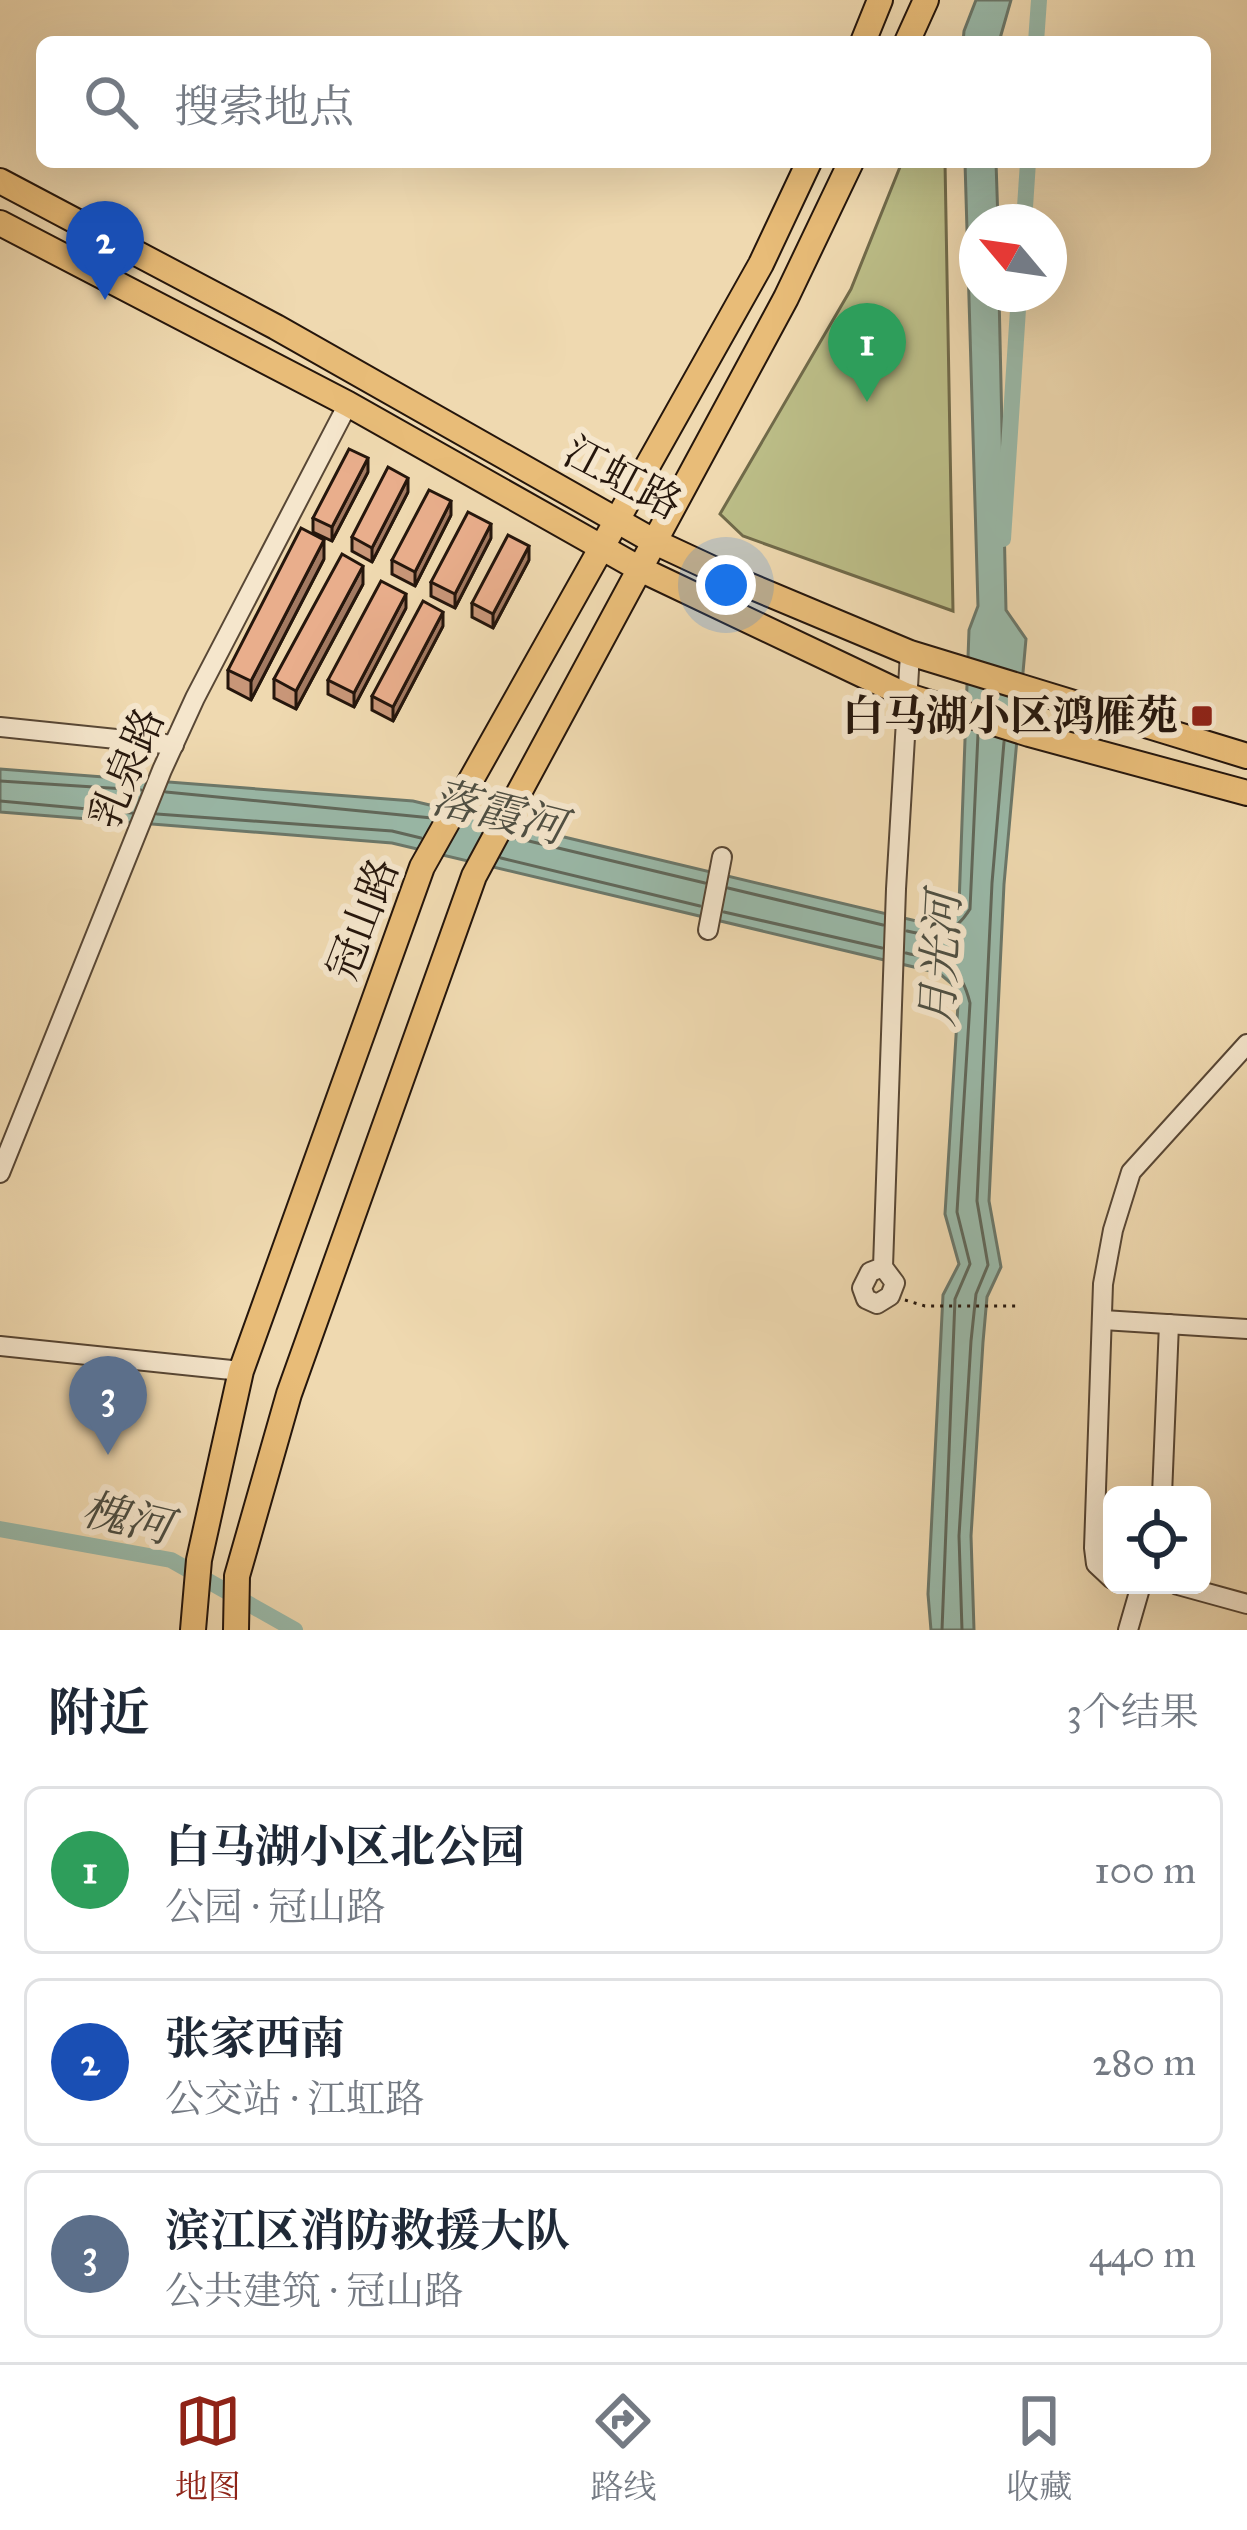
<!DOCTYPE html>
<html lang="zh">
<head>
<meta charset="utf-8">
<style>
	:root { --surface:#fff; --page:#f2f2f3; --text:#1f2937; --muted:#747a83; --line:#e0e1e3; --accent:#8f2418 }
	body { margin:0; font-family:"IM FELL Great Primer","Noto Serif SC",serif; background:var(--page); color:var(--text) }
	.controls { position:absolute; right:36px; bottom:36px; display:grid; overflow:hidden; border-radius:18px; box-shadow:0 12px 48px #0002 }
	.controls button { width:108px; height:108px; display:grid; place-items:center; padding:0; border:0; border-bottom:3px solid var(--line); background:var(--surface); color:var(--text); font:60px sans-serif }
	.compass { position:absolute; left:959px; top:204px; width:108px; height:108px; border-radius:50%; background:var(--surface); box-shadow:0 12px 48px #0002; rotate:299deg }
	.you { position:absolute; left:726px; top:585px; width:42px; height:42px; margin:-30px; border:9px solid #fff; border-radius:50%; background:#1a73e8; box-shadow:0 0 0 18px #1a73e833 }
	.badge { display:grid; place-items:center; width:78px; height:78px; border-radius:50%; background:var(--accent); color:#fff; font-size:39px; font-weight:700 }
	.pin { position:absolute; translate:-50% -99px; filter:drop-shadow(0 3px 6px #0008) }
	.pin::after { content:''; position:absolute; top:63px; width:42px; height:36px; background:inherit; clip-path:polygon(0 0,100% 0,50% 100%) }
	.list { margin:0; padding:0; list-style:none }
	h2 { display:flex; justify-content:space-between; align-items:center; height:156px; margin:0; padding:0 48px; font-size:51px }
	h2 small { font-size:39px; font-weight:400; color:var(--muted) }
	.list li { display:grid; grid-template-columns:78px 1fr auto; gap:36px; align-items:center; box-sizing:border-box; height:168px; margin:0 24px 24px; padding:0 24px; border:3px solid var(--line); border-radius:18px }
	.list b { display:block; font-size:45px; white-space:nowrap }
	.list p { margin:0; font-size:39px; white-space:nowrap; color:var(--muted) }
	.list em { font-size:39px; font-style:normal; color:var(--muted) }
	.icon { flex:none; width:66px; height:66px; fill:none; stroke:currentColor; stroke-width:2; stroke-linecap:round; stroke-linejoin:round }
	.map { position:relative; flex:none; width:1247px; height:1630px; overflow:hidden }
	.search { position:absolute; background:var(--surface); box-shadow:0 12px 48px #0002; left:36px; right:36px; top:36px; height:132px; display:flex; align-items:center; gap:30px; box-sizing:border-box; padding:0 42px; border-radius:18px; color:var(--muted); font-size:45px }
	.sheet { height:732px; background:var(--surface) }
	nav { display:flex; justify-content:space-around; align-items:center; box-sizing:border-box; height:168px; border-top:3px solid var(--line); background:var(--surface); font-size:33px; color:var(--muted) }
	nav a { display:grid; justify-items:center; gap:6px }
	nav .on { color:var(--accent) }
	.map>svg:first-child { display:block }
</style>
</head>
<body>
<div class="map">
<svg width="1247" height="1630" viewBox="0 0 1247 1630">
	<rect width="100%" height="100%" fill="#efd9b0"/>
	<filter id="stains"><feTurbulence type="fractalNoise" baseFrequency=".00167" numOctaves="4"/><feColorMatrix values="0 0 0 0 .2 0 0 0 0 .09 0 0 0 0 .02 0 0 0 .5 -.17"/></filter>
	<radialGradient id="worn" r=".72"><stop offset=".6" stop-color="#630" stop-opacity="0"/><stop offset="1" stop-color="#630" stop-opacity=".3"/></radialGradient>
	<!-- green -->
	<path fill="#bcbe88" stroke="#706a4a" stroke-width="3" d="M902,162H945L953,611L743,536L720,514L851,289Z"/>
	<!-- water -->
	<g fill="#9abaaa" stroke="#6b786b" stroke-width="3">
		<path d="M976,0H1011L999,42H963L964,31Z"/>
		<path d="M965,162H996L998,222H977V294H999L1006,610L1026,639L1004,884L989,1201L1001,1267L987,1297L983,1342L971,1536L974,1630H931L928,1594L943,1295L959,1264L945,1214L958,1004L952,984L939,973L392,843L0,812V769L413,801L933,925L948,919L959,905L969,630L978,606Z"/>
	</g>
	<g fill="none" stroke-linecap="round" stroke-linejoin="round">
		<!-- shore -->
		<g stroke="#60685b" stroke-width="3">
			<path d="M0,781L141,790"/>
			<path d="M166,792L432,818"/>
			<path d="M0,801L132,813"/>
			<path d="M157,814L392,831L421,838"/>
			<path d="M512,837L705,883"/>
			<path d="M501,858L700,906"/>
			<path d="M728,888L883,925"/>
			<path d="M724,912L882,948"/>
			<path d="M907,931C937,938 953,936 970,909L978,734"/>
			<path d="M906,953C944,962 960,962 970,1003L957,1212L970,1264L955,1299L942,1630"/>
			<path d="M962,1630L959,1536L971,1341L976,1294L988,1265L977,1201L992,883L1004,742"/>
		</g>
		<!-- canal -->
		<g stroke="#9abaaa" stroke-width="16">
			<path d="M1036,42L1039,0"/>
			<path d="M1024,222L1028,162"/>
			<path d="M1003,539L1019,294"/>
			<path d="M0,1529L171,1560L295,1630"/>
		</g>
		<!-- minor casing -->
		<g stroke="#584735" stroke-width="22">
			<g id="minor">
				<path d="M0,727L174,745"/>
				<path d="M708,930L722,857"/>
				<path d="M0,1173L162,770L195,698L348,404"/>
				<path d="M883,1267L895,1283L890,1296L877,1304L866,1299L862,1288L870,1272L883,1267L896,889L910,653"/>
				<path d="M1103,1320L1247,1329"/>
				<path d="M0,1346L241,1371"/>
				<path d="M1162,1495L1169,1324"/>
				<path d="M1112,1579L1096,1564L1094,1548L1103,1284L1113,1230L1131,1172L1247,1044"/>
				<path d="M1178,1585L1247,1604"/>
				<path d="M1128,1630L1141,1585"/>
			</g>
		</g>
		<!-- major casing -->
		<g stroke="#25160c" stroke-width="28">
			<g id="major">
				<path d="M863,42L880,0"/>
				<path d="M907,42L926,0"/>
				<path d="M0,181L276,327L655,542L743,583L910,653L1247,756"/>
				<path d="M0,223L348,404L640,569L905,695L1029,734L1247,793"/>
				<path d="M193,1630L199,1560L241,1371L422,867L761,264L809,162"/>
				<path d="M236,1630L237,1576L289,1394L474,876L786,298L851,162"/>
			</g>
		</g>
		<!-- path -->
		<path stroke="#25160c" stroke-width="3" stroke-dasharray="3 6" stroke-linecap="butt" d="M905,1300L925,1306H1016"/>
		<!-- minor -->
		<use href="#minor" stroke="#f5e6cc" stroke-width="18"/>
		<!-- major -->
		<use href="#major" stroke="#e8bc78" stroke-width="24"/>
	</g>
	<!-- wall -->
	<g fill="#c89678" stroke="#25160c" stroke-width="3">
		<path d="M368,472L332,541L313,532V518Z"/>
		<path d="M408,492L372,562L352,551V537Z"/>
		<path d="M451,515L415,586L392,574V560Z"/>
		<path d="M491,538L455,608L431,596V582Z"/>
		<path d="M324,559L251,700L228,688V670Z"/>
		<path d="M529,560L493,628L472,617V603Z"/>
		<path d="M363,584L296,709L274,698V679Z"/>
		<path d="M406,608L354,707L328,694V680Z"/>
		<path d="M443,626L393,721L372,710V696Z"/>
	</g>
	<!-- shaded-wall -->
	<g fill="#a37a62" stroke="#25160c" stroke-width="3">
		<path d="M368,458V472L332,541V527Z"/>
		<path d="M408,478V492L372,562V548Z"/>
		<path d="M451,501V515L415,586V572Z"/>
		<path d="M491,524V538L455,608V594Z"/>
		<path d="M324,540V559L251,700V681Z"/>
		<path d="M529,546V560L493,628V614Z"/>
		<path d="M363,566V584L296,709V691Z"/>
		<path d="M406,594V608L354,707V693Z"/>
		<path d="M443,612V626L393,721V707Z"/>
	</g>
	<!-- building -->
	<g fill="#e9ae8c" stroke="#25160c" stroke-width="3">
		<path d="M349,449L368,458L332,527L313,518Z"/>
		<path d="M388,467L408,478L372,548L352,537Z"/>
		<path d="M429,490L451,501L415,572L392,560Z"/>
		<path d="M468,512L491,524L455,594L431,582Z"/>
		<path d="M301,528L324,540L251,681L228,670Z"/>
		<path d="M508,535L529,546L493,614L472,603Z"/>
		<path d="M342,554L363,566L296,691L274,679Z"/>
		<path d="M381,581L406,594L354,693L328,680Z"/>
		<path d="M423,601L443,612L393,707L372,696Z"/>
	</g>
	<!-- markers -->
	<rect fill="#8f2418" stroke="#f5e6cc" stroke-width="4.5" x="1190" y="704" width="24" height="24" rx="6"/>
	<g text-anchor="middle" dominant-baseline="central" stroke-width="12" stroke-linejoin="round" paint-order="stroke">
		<!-- street labels -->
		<g font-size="42" fill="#25160c" stroke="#f5e6cc">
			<text transform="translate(623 478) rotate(28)">江虹路</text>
			<text transform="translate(127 768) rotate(-67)">乳泉路</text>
			<text transform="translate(363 919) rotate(-69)">冠山路</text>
		</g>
		<!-- poi labels -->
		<g font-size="42" font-weight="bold" fill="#25160c" stroke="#f5e6cc" text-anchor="end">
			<text x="1178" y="716">白马湖小区鸿雁苑</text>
		</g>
		<!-- water labels -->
		<g font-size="45" font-style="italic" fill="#4e4f43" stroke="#f5e6cc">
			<text transform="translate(499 812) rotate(14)">落霞河</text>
			<text transform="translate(940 960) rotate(-87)">月光河</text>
			<text transform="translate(127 1518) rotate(13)">槐河</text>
		</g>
	</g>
	<rect width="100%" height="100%" filter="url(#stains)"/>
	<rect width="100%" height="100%" fill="url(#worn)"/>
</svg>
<div class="controls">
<button><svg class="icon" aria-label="locate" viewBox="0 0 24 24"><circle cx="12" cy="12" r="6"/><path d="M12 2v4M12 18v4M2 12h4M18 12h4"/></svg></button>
</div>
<svg class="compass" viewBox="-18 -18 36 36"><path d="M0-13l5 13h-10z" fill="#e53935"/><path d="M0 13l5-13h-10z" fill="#747a83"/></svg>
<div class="you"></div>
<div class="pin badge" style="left:867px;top:402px;background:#2e9e5b">1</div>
<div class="pin badge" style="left:105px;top:300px;background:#1a4fb4">2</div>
<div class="pin badge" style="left:108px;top:1455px;background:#5c6f8a">3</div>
<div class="search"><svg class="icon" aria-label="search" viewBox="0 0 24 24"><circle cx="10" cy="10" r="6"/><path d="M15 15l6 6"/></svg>搜索地点</div>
</div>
<section class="sheet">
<h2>附近<small>3个结果</small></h2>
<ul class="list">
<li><span class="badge" style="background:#2e9e5b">1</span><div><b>白马湖小区北公园</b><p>公园 · 冠山路</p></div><em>100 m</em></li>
<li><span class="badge" style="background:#1a4fb4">2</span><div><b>张家西南</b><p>公交站 · 江虹路</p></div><em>280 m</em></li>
<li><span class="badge" style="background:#5c6f8a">3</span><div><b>滨江区消防救援大队</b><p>公共建筑 · 冠山路</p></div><em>440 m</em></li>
</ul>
</section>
<nav>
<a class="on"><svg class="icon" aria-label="map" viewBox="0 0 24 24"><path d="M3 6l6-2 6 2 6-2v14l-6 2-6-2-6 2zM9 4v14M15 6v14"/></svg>地图</a>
<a><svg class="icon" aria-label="directions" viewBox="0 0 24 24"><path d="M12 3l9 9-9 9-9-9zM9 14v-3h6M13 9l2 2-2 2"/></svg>路线</a>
<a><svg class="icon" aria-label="saved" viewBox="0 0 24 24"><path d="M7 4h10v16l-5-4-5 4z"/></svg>收藏</a>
</nav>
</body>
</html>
